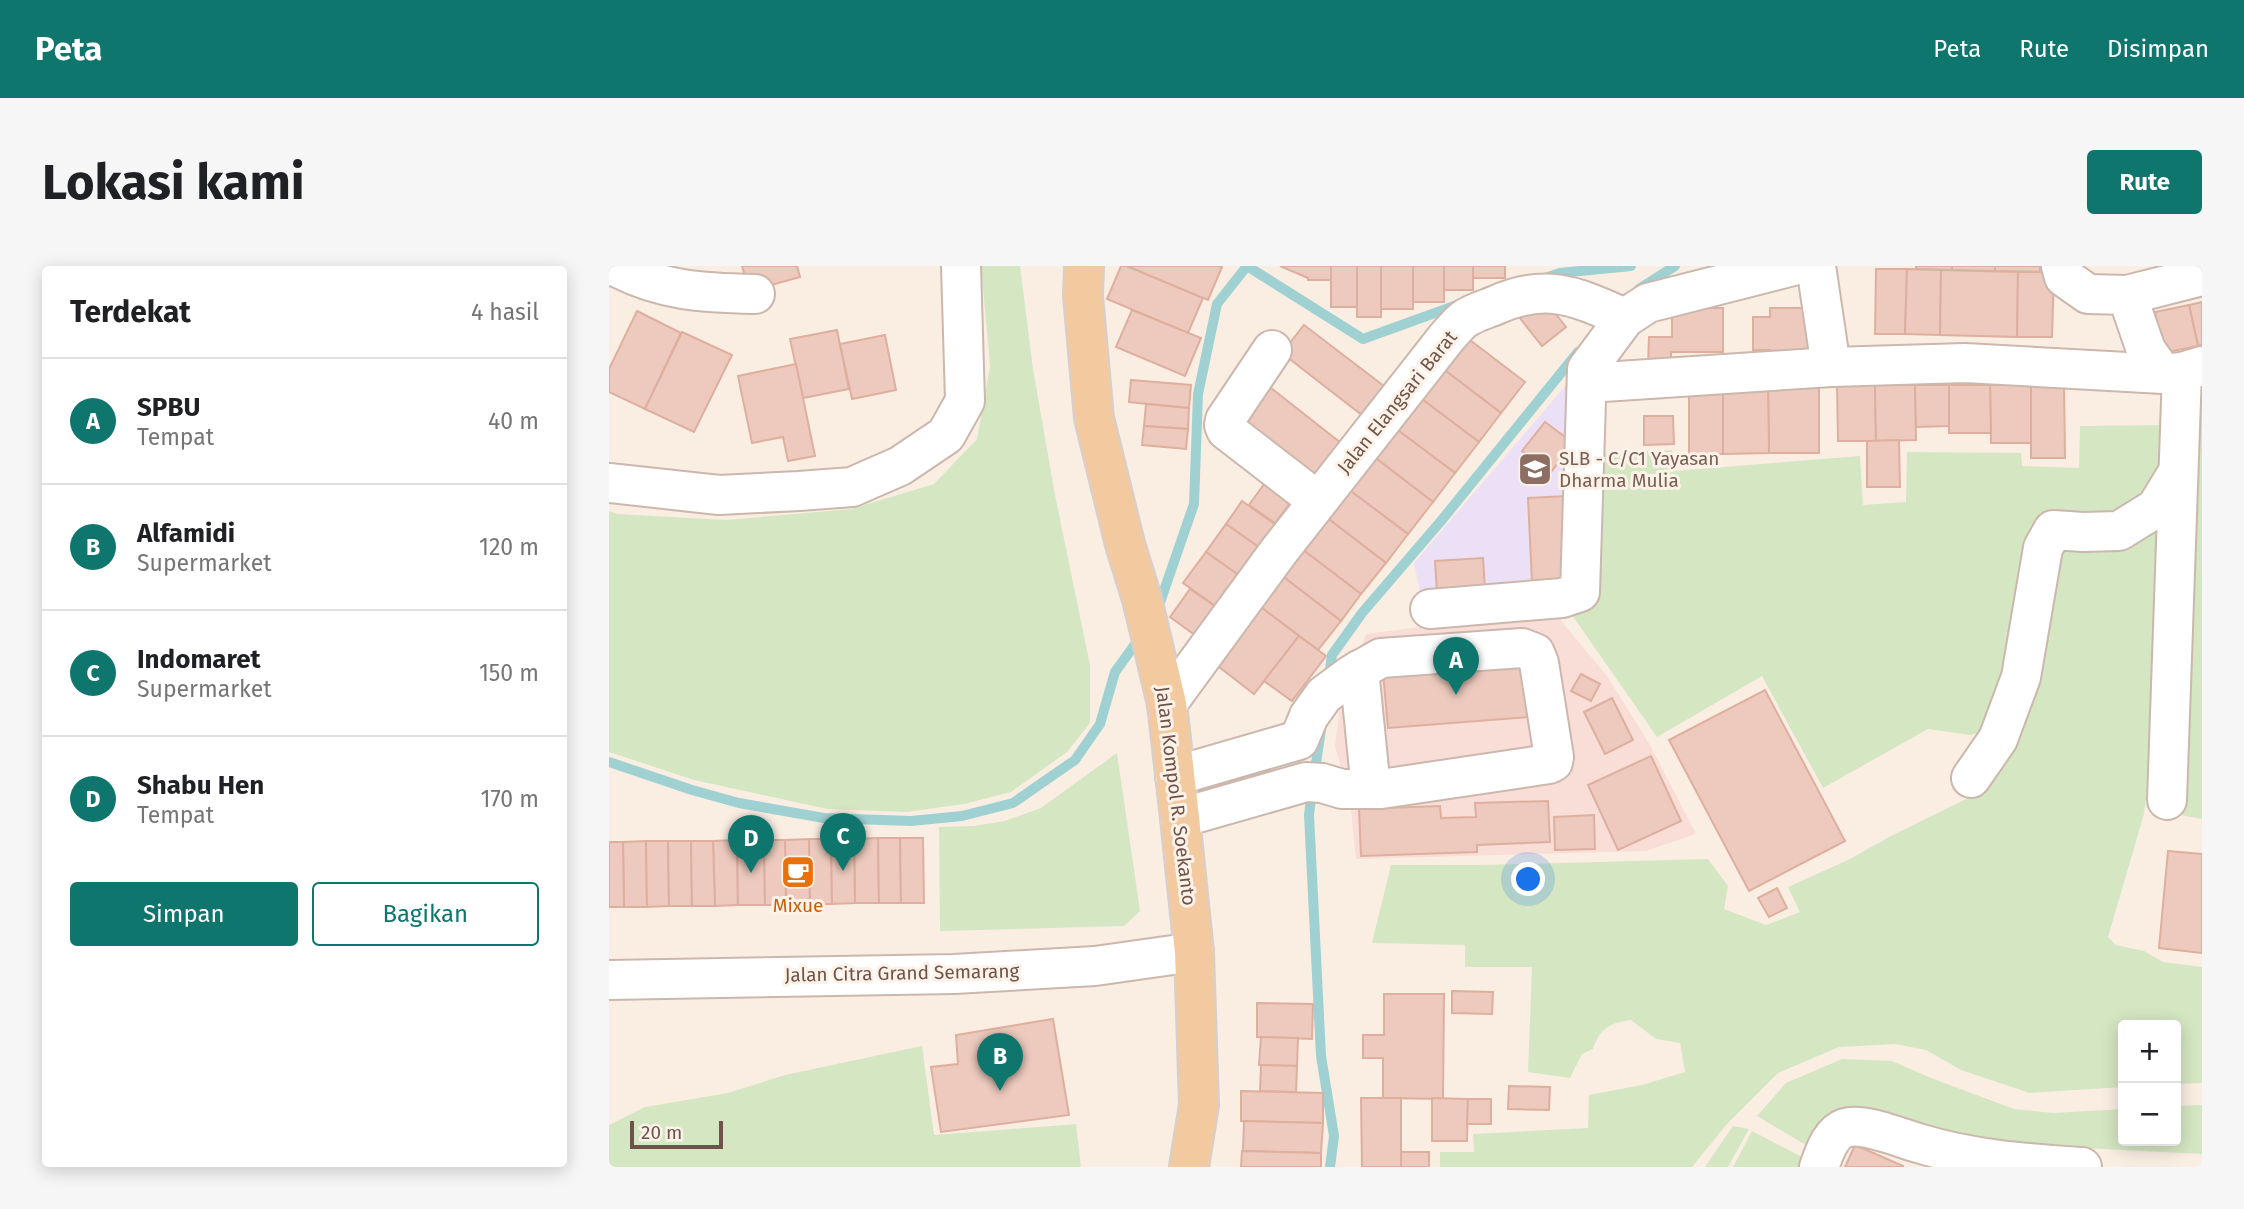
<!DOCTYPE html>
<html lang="id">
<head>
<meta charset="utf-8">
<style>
	:root { --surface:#fff; --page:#f6f6f6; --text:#202124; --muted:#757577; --line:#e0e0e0; --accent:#0f766e }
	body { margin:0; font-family:"Fira Sans",sans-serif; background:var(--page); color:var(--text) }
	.controls { position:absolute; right:21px; bottom:21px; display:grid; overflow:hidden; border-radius:7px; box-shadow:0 4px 18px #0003 }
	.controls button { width:63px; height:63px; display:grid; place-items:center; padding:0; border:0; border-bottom:2px solid var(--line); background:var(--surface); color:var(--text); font:35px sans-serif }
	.scale { position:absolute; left:21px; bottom:18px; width:93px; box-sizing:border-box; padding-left:7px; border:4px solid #6f534b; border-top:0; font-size:19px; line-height:24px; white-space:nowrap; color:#6f534b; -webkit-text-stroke:5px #fdf2e8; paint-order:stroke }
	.you { position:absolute; left:920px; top:614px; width:24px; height:24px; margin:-18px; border:5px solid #fff; border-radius:50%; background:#1a73e8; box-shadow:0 0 0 10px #1a73e833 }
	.badge { display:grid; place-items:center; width:46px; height:46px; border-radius:50%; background:var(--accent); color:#fff; font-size:23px; font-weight:700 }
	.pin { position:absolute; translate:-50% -58px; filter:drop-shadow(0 2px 4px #0008) }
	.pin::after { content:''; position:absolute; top:37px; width:24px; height:21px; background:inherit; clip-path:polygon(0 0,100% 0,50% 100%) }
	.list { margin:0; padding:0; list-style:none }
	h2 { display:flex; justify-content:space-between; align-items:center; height:91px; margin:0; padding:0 28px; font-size:30px }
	h2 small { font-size:23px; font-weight:400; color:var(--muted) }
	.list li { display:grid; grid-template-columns:46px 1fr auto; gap:21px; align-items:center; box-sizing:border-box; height:126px; padding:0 28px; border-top:2px solid var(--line) }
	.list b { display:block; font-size:26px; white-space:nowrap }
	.list p { margin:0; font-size:23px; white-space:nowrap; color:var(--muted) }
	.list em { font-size:23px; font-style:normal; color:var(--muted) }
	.actions { display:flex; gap:14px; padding:21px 28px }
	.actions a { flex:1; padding:16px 0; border:2px solid var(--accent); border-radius:7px; text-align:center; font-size:24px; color:var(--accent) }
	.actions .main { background:var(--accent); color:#fff }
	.map { position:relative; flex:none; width:1593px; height:901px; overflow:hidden; border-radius:7px }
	header { display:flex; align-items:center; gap:42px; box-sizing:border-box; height:98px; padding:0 35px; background:var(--accent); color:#fff }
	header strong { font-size:33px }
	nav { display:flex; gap:38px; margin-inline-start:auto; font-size:24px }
	.intro { display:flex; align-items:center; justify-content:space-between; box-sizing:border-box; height:168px; padding:0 42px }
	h1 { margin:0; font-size:49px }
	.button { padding:18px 32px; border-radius:7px; background:var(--accent); color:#fff; font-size:24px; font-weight:700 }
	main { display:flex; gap:42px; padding:0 42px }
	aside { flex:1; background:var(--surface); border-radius:7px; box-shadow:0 4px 18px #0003 }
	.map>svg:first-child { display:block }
</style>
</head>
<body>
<header>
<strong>Peta</strong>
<nav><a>Peta</a><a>Rute</a><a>Disimpan</a></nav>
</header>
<div class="intro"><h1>Lokasi kami</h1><a class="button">Rute</a></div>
<main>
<aside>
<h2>Terdekat<small>4 hasil</small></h2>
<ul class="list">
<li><span class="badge">A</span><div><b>SPBU</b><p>Tempat</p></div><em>40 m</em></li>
<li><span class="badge">B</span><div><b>Alfamidi</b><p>Supermarket</p></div><em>120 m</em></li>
<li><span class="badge">C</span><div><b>Indomaret</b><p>Supermarket</p></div><em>150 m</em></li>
<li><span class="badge">D</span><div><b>Shabu Hen</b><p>Tempat</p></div><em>170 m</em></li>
</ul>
<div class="actions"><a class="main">Simpan</a><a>Bagikan</a></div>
</aside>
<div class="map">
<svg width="1593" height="901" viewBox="0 0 1593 901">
	<rect width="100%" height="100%" fill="#faeee3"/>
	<!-- commercial -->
	<path fill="#f9ddd7" d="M943,344L998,410L1041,479L1087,568L1037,585L747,593L741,534L726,480L735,405L746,401L757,368Z"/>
	<!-- education -->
	<path fill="#ebe0f6" d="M969,105L968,325L814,339L805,297Z"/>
	<!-- green -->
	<g fill="#d5e6c3">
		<path d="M372,0H411L424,103L446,229L481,399V457L458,486L402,526L355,538L298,546L218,543L85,514L0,486V245L9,248L117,254L242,243L325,218L368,173L381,100Z"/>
		<path d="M1593,118V553L1567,548L1588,119Z"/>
		<path d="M1559,159V206L1522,248L1460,255L1411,381L1373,466L1361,469L1319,463L1214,522L1153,410L1048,471L963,349L981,322L985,188L1063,184L1065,205L1251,190L1254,239L1297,236L1298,186L1412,187L1413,200L1470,202L1471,160Z"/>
		<path d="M1562,236L1546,455L1535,548L1499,671L1507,679L1535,685L1554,696L1593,701V817L1567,818V759H1514V821L1421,827L1352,804L1317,784L1286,778L1230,781L1169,807L1118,858L1083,901H831V886H865L864,868L979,862L980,829L1033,819L1076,806L1071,777L1047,773L1022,754C1001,757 991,762 984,783L973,788L961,812L919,806L923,701H856V679L763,677L782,599H873L1099,593L1119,620L1115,643L1157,659L1191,646L1179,621L1239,594L1280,571L1357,533L1395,494L1448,275Z"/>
		<path d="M508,487L531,645L515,660L331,665L330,561L365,560L396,555L432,542Z"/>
		<path d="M313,780L325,869L467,858L472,901H0V859L36,841L119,827L176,809Z"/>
		<path d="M1233,793L1283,795L1322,812L1405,843L1444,847L1514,843V875H1567V840L1593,839V888L1370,877L1319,859L1265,847L1200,881L1148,850L1177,817Z"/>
		<path d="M1124,860L1140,863L1119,901H1096Z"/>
		<path d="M1143,865L1197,893L1193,901H1124Z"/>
	</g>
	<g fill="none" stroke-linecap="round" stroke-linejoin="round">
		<!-- stream -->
		<g stroke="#a0d1d2" stroke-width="10">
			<path d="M936,12L951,7L1022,0"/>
			<path d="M1030,23L1066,0"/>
			<path d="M549,342L585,238L589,128L608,38L638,0L754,73L848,39"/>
			<path d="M720,410L723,389L753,347L832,255L969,86"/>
			<path d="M0,496L83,524L130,537L215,552L302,555L353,550L404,537L466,494L491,458L506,406L532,370"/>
			<path d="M705,511L712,463"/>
			<path d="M703,525L700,549L712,790L725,870L721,901"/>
		</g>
	</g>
	<!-- building -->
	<g fill="#edcabd" stroke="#deaf9f" stroke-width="2">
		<path d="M133,0H188L191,11L140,25Z"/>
		<path d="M512,0H518L594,32L579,67L498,33Z"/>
		<path d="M518,0H610L613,1L599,34Z"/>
		<path d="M671,0H722V14H699V12Z"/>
		<rect x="722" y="0" width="26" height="41"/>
		<rect x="748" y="0" width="24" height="51"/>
		<rect x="772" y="0" width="32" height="43"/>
		<rect x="804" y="0" width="31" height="36"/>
		<rect x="835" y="0" width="29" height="24"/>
		<rect x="864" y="0" width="32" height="12"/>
		<path d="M1307,0H1343V4L1307,3Z"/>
		<path d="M1343,0H1386V5L1343,4Z"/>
		<path d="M1386,0H1431V6L1386,5Z"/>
		<path d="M1267,3H1298L1296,68H1266Z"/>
		<path d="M1298,3L1332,4L1331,69L1296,68Z"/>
		<path d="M1332,4L1409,6L1408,71L1331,69Z"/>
		<path d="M1409,6H1445L1443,71H1408Z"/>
		<path d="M934,32L957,61L933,80L910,51Z"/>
		<path d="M1593,36V79L1589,80L1580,39Z"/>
		<path d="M1580,39L1589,80L1554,87L1546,46Z"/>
		<path d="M1063,42H1114V86H1062V100H1039L1040,71H1063Z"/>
		<path d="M1161,42H1207V96H1161V84H1144V51H1161Z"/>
		<path d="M523,44L592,72L576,110L507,81Z"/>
		<path d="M28,45L72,67L36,143L0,126V103Z"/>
		<path d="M695,59L780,124L758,153L673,87Z"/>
		<path d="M228,64L240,123L194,132L181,73Z"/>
		<path d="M73,66L123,89L85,166L36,143Z"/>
		<path d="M276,69L287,124L243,133L231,78Z"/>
		<path d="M857,71L916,116L892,147L833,102Z"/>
		<path d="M187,98L206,190L179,195L174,171L143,177L129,110Z"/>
		<path d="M833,102L892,147L870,176L810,131Z"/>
		<path d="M522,114L582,119L580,142L520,136Z"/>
		<path d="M653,115L737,181L709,219L624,156Z"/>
		<path d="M1422,118V177H1382L1381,119Z"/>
		<path d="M1422,118H1455L1456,192H1422Z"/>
		<path d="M1210,119V187H1160L1159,120Z"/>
		<path d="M1228,119H1266L1267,175H1229Z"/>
		<path d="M1266,119H1306L1307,174L1267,175Z"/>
		<path d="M1306,119H1340V160L1307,161Z"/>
		<path d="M1340,119H1381L1382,167H1340Z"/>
		<rect x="1080" y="120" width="34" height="68"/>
		<path d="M1114,120H1159L1160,187L1114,188Z"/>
		<path d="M810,131L870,176L846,207L786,162Z"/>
		<path d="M537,138L580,142L579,163L535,160Z"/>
		<path d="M1035,150H1064L1065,178L1035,179Z"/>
		<path d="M936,156L964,177L942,206L913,185Z"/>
		<path d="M535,160L579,163L577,183L533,179Z"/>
		<path d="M786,162L846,207L824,236L764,190Z"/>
		<path d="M1290,174L1291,221H1258V175Z"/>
		<path d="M764,190L824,236L799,268L739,223Z"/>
		<path d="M661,210L687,229L666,257L640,239Z"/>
		<path d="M739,223L799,268L777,297L717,251Z"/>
		<path d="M958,230L962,315L923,316L919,232Z"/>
		<path d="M633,235L674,264L658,287L617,258Z"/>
		<path d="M717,251L777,297L752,328L693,283Z"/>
		<path d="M617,258L658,287L638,315L597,286Z"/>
		<path d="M693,283L752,328L732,355L672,309Z"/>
		<path d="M597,286L638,315L615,346L574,317Z"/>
		<path d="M874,292L876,323L828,327L826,295Z"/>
		<path d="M672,309L732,355L709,384L649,339Z"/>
		<path d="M581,323L607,341L586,369L561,351Z"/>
		<path d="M649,339L690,370L645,428L605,397Z"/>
		<path d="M690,370L717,390L683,435L655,415Z"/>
		<path d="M914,395L919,451L779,462L774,406Z"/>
		<path d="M972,408L991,418L982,435L962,425Z"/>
		<path d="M1156,424L1236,575L1140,625L1060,474Z"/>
		<path d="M1003,432L1024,474L996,488L975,446Z"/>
		<path d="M1042,490L1072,555L1009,584L979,519Z"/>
		<path d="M939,535L941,576L868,579V586L752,590L750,543L831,540L832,552L867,551L866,537Z"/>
		<path d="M985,549L986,583L946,584L945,551Z"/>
		<path d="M269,572L270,637H246L245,573Z"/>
		<path d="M269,572H291L292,637H270Z"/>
		<path d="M291,572H314L315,637H292Z"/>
		<path d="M200,573L201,638L177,639L176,574Z"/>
		<path d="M200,573H222L223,638H201Z"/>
		<path d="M222,573H245L246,637L223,638Z"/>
		<path d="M128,574L129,639L106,640L104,575Z"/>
		<path d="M128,574H155L156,639H129Z"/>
		<path d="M155,574H176L177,639H156Z"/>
		<path d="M37,575L38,641H15L14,576Z"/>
		<path d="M37,575H59L60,640L38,641Z"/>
		<path d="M59,575H82L83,640H60Z"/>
		<path d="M82,575H104L106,640H83Z"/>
		<path d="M0,576H14L15,641H0Z"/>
		<path d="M1559,585L1593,588V687L1550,682Z"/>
		<path d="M1168,622L1178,642L1160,651L1149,632Z"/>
		<path d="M843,725L884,726L883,748L843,747Z"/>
		<path d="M775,728H835L834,833L774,832V792H754V769H775Z"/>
		<path d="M648,737L704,738L703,773L648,771Z"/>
		<path d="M444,753L460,849L332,866L322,801L349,798L347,769Z"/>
		<path d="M652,771L689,772L688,800L650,799Z"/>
		<path d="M652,799L688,800L687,826L651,825Z"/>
		<path d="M900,820L941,821L940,844L899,843Z"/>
		<path d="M632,825L714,827V857L632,855Z"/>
		<path d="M752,832H792V901H753Z"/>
		<path d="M823,832L859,833L858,875H823Z"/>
		<path d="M859,833H882V858H858Z"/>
		<path d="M635,855L714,857L712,887L634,885Z"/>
		<path d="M1246,879L1294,900V901H1236Z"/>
		<path d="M633,885L712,887V901H632Z"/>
		<rect x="792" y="886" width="28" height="15"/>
	</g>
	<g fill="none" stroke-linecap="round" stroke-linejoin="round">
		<!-- minor casing -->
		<g stroke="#ccb7ad" stroke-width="42">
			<g id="minor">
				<path d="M5,0C53,25 93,27 146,28"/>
				<path d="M1207,0L1222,101"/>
				<path d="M1452,0L1455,11L1479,28L1518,29L1537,84L1554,108"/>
				<path d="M1518,29L1593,10"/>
				<path d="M663,84L616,154L615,159L617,164L709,235"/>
				<path d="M979,117L1222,101L1356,97L1554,108L1573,106L1593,100"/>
				<path d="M0,217L110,229L190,225L243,221L291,200L337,169L356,135L352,0"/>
				<path d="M821,343L953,332L971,326L978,103L1016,52L1039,37L1184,0"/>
				<path d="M750,404L762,523"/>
				<path d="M558,438L670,285L838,71C844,65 850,56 857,52C866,46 878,43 887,39C938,16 968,31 1016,52"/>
				<path d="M566,510L690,474L700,450L715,429L742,409L772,392L913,382L926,387L930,397L945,491L944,496L940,498L772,523H733L713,517L697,516L571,552"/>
				<path d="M1362,512L1389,473L1412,411L1434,282L1444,264L1474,266L1510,265L1547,242L1569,206"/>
				<path d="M1558,534L1573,106"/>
				<path d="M0,714L345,708L486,700L585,686"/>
				<path d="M1210,901C1215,888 1221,867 1236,862C1254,856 1291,872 1309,877C1365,894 1415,897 1473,901"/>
			</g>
		</g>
		<!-- major casing -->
		<g stroke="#d7cfcd" stroke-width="42">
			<path id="major" d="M475,0L474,30L485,152L516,278L533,333L558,438L571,552L585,686L590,839L580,901"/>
		</g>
		<!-- minor -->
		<use href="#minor" stroke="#fff" stroke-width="38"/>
		<!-- major -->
		<use href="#major" stroke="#f3caa0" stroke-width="38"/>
	</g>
	<!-- icons -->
	<defs>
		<g id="school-square" transform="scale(1.75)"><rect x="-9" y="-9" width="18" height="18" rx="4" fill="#8d6e63" stroke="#fdf2e8"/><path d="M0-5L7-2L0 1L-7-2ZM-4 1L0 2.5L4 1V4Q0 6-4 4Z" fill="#fff"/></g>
		<g id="cafe-square" transform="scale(1.75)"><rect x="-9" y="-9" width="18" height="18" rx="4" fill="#e8710a" stroke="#fdf2e8"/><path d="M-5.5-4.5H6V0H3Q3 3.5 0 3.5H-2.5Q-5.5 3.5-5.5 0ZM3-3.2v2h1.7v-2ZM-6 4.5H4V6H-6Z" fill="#fff"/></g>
	</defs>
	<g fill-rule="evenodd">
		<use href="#school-square" x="926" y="203"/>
		<use href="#cafe-square" x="189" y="606"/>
	</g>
	<g text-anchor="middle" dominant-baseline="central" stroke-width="6" stroke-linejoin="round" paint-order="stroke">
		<!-- street labels -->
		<g font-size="19" fill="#6f534b" stroke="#fdf2e8">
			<text transform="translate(788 136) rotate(-51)">Jalan Elangsari Barat</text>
			<text transform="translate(567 530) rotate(83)">Jalan Kompol R. Soekanto</text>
			<text transform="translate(293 707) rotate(-1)">Jalan Citra Grand Semarang</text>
		</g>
		<!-- education labels -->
		<g font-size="19" fill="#785e54" stroke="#fdf2e8" text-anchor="start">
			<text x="950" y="192">SLB - C/C1 Yayasan<tspan x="950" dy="22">Dharma Mulia</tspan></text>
		</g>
		<!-- food labels -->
		<g font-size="19" fill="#c56008" stroke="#fdf2e8">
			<text x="189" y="639">Mixue</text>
		</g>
	</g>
</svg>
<div class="controls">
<button>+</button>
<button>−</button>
</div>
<div class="scale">20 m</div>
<div class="you"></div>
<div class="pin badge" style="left:847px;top:429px">A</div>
<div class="pin badge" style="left:391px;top:825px">B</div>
<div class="pin badge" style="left:234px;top:605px">C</div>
<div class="pin badge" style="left:142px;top:607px">D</div>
</div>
</main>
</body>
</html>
